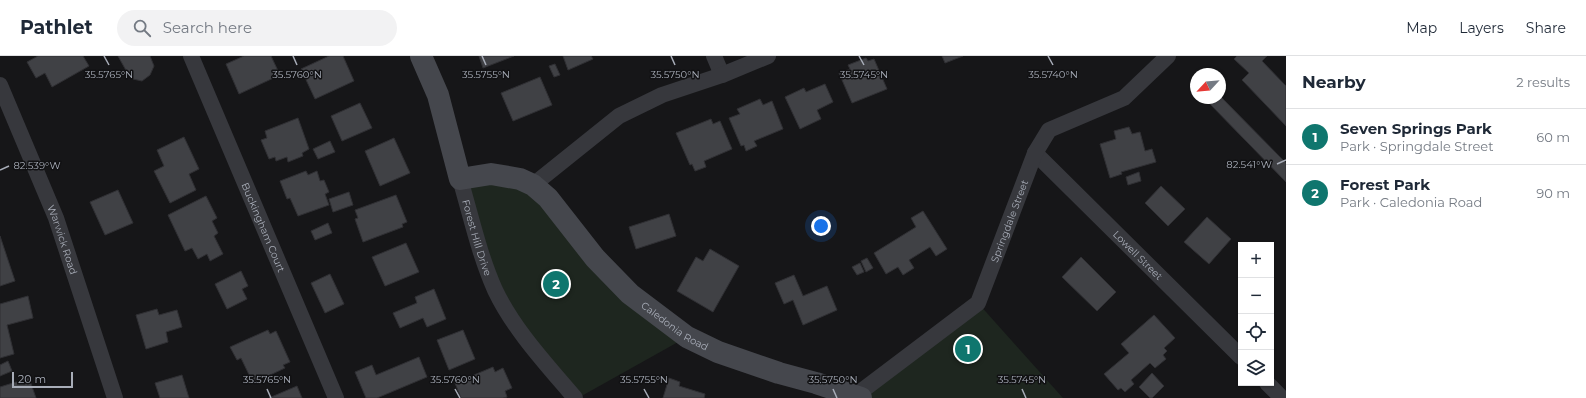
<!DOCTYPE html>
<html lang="en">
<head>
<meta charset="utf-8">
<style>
	:root { --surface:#fff; --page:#f2f2f3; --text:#1f2937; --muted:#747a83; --line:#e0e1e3; --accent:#0f766e }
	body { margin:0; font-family:Montserrat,sans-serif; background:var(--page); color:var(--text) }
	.controls { position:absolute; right:12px; bottom:12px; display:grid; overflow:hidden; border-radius:0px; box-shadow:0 1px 3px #0004 }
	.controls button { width:36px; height:36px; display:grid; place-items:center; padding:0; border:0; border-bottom:1px solid var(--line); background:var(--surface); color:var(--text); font:20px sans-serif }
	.compass { position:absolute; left:1190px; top:12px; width:36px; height:36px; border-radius:50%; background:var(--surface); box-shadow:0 1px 3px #0004; rotate:244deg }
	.scale { position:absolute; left:12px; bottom:10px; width:61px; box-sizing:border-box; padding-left:4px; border:2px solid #a8adb8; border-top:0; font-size:11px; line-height:14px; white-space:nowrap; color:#a8adb8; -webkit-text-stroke:3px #111113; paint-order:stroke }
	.you { position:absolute; left:821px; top:170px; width:14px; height:14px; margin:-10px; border:3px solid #fff; border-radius:50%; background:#1a73e8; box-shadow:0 0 0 6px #1a73e833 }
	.badge { display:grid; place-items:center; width:26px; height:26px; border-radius:50%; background:var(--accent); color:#fff; font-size:13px; font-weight:700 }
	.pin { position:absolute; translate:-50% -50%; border:2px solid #fff; box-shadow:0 1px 4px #0006 }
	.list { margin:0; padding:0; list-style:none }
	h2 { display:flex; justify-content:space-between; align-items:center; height:52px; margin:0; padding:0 16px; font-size:17px }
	h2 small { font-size:13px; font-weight:400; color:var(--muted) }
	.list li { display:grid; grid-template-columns:26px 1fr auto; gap:12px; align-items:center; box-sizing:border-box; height:56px; padding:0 16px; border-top:1px solid var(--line) }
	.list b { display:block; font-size:15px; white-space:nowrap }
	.list p { margin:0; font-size:13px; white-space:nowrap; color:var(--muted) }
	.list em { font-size:13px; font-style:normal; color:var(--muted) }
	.icon { flex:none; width:22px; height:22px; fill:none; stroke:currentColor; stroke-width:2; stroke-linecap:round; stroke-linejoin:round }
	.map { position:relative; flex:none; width:1286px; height:342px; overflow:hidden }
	header { display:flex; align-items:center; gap:24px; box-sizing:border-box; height:56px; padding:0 20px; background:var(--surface); border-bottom:1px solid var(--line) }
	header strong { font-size:19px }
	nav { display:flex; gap:22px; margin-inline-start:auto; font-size:14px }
	.search { width:280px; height:36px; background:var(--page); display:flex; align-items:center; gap:10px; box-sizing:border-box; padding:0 14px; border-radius:22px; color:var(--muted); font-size:15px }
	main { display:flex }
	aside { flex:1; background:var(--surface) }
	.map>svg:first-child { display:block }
</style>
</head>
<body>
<header>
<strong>Pathlet</strong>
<div class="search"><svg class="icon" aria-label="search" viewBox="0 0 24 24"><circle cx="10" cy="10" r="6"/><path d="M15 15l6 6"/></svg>Search here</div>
<nav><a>Map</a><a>Layers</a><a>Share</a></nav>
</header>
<main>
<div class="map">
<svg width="1286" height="342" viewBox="0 0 1286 342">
	<rect width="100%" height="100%" fill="#161618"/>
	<!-- green -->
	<g fill="#1e261f">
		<path d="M508,120L687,281L578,342L515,267L460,123Z"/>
		<path d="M978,247L1063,342H861Z"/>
	</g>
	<!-- building -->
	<g fill="#404145" stroke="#303034">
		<path d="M38,0H83L89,10L52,31L45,17L36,22L27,6Z"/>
		<path d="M118,0H150L154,10L150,19L142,25L133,23L128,18Z"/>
		<path d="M244,0H271L280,19L239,38L226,8Z"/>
		<path d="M329,0H343L354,25L315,43L301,13Z"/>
		<path d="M479,0H514L483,12Z"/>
		<path d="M563,0H591L593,3L568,14Z"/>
		<path d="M942,0H963L945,7Z"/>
		<path d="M1237,0H1267L1262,5L1286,30V70L1242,24L1249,17L1234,3Z"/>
		<path d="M866,2L868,5L874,3L887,33L852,47L839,17L850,13L848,9Z"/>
		<path d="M555,8L560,19L554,21L549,10Z"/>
		<path d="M540,21L552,49L513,65L501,37Z"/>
		<path d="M825,28L833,46L817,54L821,63L800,73L785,41L804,32L806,36Z"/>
		<path d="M1220,40L1286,107V126L1207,45L1210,42H1220Z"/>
		<path d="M760,43L763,49L772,45L783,73L754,85L757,90L746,95L744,89L741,90L729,62L740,58L737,53Z"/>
		<path d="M360,47L372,72L342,85L331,60Z"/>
		<path d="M298,62L309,93L302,97L303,100L288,106L287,101L276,105L275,101L269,103L261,84L267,82L265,75Z"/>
		<path d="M711,63L713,68L720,65L732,93L704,105L706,111L695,115L692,108L690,109L676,77Z"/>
		<path d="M1129,71L1132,78L1140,76L1145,95L1152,93L1156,106L1121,116L1122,118L1110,122L1100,88L1116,83L1114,75Z"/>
		<path d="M184,81L199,113L189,118L196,134L170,147L154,115L164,110L157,94Z"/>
		<path d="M394,82L410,117L380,130L365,95Z"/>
		<path d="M330,85L335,96L318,103L313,93Z"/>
		<path d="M306,115L308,119L317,115L320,125L324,124L329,136L325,138L329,149L298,160L290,142L287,143L280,125Z"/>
		<path d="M1139,116L1141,125L1128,129L1126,121Z"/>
		<path d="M1161,130L1185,153L1168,170L1145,147Z"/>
		<path d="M118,134L133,167L105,179L90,146Z"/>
		<path d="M349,136L353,149L333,156L329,143Z"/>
		<path d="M396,139L407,166L402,168L403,171L363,186L355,163L358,162L355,154Z"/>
		<path d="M206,140L217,162L212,165L218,177L214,180L223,198L210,205L207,198L198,203L192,192L185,195L168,159Z"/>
		<path d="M923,155L947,193L936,200L930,191L909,204L914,212L903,219L898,211L886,218L874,197L916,171L911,162Z"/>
		<path d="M669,158L676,180L636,193L629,171Z"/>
		<path d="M1207,161L1231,183L1209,208L1184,186Z"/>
		<path d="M328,167L332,177L315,184L311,175Z"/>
		<path d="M0,180L15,225L0,230Z"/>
		<path d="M406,187L419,216L385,230L372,201Z"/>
		<path d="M710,193L739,210L713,256L677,235L696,201L703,205Z"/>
		<path d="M1081,201L1116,236L1097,255L1062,221Z"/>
		<path d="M867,202L873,212L866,216L861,205Z"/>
		<path d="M860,207L864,216L857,219L852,211Z"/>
		<path d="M241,215L248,230L242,233L247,243L227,253L215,228Z"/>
		<path d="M330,218L344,248L325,257L311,227Z"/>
		<path d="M794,219L803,240L827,230L837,254L803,269L793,244L784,248L775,227Z"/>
		<path d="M434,233L446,263L427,271L423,262L400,272L393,257L417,247L415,241Z"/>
		<path d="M28,240L33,262L7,269L14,298L0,302V248Z"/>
		<path d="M157,253L159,259L177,254L182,271L166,276L168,286L146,293L136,259Z"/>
		<path d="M1154,259L1175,282L1164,292L1167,295L1163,299L1166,303L1155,312L1150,307L1131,324L1134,328L1125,336L1121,332L1118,334L1104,318L1129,297L1121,288Z"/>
		<path d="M268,274L270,278L276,275L290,306L283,309L285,312L253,327L241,302L237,304L230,291Z"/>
		<path d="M463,274L475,303L449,314L437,284Z"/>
		<path d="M419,301L427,321L377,342H366L355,316L372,309L376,319Z"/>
		<path d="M8,305L12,315L0,320V309Z"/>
		<path d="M493,311L495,316L503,312L512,332L505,335L507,341L503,342H461L455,327Z"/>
		<path d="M1152,317L1164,330L1152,342H1150L1139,331Z"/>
		<path d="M182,319L189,342H160L155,327Z"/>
		<path d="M29,322L36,342H0V331Z"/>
		<path d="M669,322L680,326L679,330L705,338L704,342H663Z"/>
		<path d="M297,330L302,342H269Z"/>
	</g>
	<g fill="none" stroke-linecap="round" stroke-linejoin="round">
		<!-- street -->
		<g stroke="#37383d" stroke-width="16">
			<path id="s1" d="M191,0L336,342"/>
			<path d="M714,0L722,19"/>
			<path id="s2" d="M0,29L56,162L115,342"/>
			<path id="s3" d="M1035,97L1241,301"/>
			<path id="s4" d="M460,123C471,160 479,198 495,234C514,274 547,309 575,342"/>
			<path d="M533,129L619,60L662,39L722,19L768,0"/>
			<path d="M1267,327L1282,342"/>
			<path id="s5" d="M855,340L978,247L1035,97L1049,74L1124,42L1168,0"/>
		</g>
		<!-- secondary -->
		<path stroke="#45474d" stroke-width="22" id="s6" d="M421,0L438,39L460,123L491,118L520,123L533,129L548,142L595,202L630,238L687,281L718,296L779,317L816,327L861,342"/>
	</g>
	<!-- ticks -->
	<path fill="none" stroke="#a8adb8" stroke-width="1.5" d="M104,0L109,9M293,0L297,9M482,0L486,9M671,0L675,9M859,0L864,9M1048,0L1053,9M1277,108L1286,104M0,114L9,110M267,333L271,342M455,333L460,342M644,333L649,342M833,333L837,342M1022,333L1026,342"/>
	<g text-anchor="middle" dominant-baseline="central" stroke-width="3" stroke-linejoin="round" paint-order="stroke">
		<!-- street labels -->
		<g font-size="10" fill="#a8adb8" stroke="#111113">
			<text stroke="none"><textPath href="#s5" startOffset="242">Springdale Street</textPath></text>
			<text stroke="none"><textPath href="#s1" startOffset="186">Buckingham Court</textPath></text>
			<text stroke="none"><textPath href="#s4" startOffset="61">Forest Hill Drive</textPath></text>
			<text stroke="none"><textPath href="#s2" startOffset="167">Warwick Road</textPath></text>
			<text stroke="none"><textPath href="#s3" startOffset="145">Lowell Street</textPath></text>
			<text stroke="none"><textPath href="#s6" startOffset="406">Caledonia Road</textPath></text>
		</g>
	</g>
	<g font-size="10" text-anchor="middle" fill="#a8adb8" stroke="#111113" stroke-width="3" stroke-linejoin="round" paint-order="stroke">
		<text x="109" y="22">35.5765°N</text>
		<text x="297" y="22">35.5760°N</text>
		<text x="486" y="22">35.5755°N</text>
		<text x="675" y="22">35.5750°N</text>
		<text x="864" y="22">35.5745°N</text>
		<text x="1053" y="22">35.5740°N</text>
		<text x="1249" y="112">82.541°W</text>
		<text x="37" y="113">82.539°W</text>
		<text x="267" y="327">35.5765°N</text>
		<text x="455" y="327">35.5760°N</text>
		<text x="644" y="327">35.5755°N</text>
		<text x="833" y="327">35.5750°N</text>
		<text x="1022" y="327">35.5745°N</text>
	</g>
</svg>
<div class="controls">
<button>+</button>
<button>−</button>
<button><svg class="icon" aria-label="locate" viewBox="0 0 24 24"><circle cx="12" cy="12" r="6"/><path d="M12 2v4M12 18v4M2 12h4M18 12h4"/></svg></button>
<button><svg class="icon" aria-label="layers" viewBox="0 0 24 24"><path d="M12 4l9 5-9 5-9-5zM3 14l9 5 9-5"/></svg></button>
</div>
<svg class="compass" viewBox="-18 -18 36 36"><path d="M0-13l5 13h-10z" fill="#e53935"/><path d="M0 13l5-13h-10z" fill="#747a83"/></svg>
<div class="scale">20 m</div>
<div class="you"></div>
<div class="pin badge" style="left:968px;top:293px">1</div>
<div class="pin badge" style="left:556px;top:228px">2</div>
</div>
<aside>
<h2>Nearby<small>2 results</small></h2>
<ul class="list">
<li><span class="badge">1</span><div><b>Seven Springs Park</b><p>Park · Springdale Street</p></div><em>60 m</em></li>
<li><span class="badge">2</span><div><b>Forest Park</b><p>Park · Caledonia Road</p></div><em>90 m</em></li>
</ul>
</aside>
</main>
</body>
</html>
